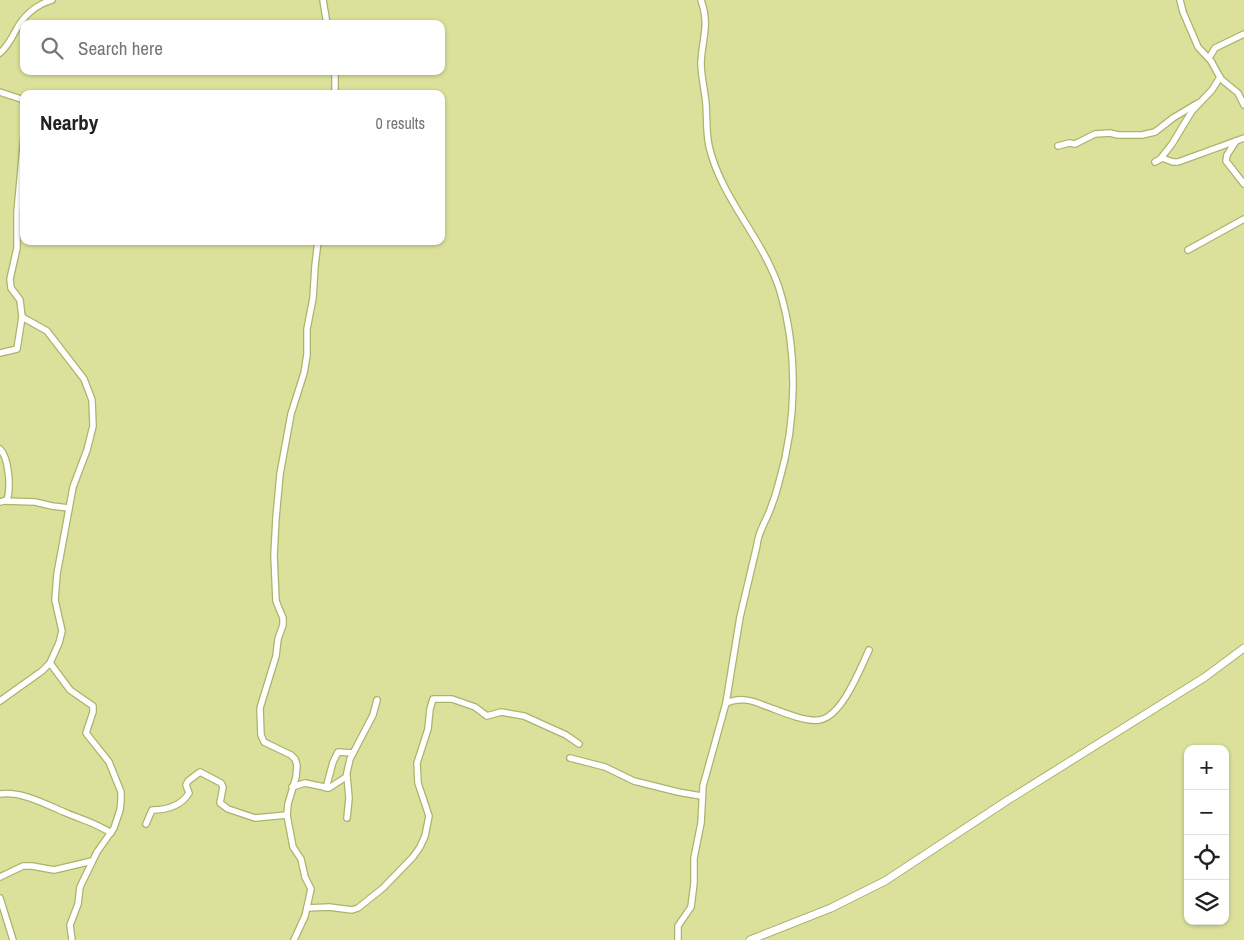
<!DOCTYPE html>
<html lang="en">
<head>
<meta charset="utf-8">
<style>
	:root { --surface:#fff; --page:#f6f6f6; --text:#222; --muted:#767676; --line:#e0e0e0 }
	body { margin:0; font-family:"Archivo Narrow",sans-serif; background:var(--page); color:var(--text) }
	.controls { position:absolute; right:15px; bottom:15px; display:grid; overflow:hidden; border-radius:10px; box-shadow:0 1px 4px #0004 }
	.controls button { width:45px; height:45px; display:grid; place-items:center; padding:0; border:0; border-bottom:1px solid var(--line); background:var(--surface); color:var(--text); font:25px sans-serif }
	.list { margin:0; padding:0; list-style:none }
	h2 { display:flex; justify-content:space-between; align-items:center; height:65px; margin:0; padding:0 20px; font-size:21px }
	h2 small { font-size:16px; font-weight:400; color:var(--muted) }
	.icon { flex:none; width:28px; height:28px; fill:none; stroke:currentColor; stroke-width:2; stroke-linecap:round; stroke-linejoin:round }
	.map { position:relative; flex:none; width:1244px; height:940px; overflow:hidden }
	.search { position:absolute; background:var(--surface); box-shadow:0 1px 4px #0004; left:20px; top:20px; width:425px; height:55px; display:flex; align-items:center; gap:12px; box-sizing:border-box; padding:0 18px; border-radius:10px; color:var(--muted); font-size:19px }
	.panel { position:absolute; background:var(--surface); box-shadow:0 1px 4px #0004; left:20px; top:90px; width:425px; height:155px; border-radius:10px }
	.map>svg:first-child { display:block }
</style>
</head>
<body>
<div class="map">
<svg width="1244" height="940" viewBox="0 0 1244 940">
	<rect width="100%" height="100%" fill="#dbe19a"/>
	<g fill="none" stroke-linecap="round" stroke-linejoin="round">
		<!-- minor casing -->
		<g stroke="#adb26c" stroke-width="8">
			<g id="minor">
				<path d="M323,0L327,24"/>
				<path d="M1180,0L1183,12L1198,47L1211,61L1221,79L1238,93L1244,105"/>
				<path d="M0,53C8,46 11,39 16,30C24,15 36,5 52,0"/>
				<path d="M1209,58L1215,48L1244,34"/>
				<path d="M0,92L24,100"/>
				<path d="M335,94V71"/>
				<path d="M1236,141L1227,155L1226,161L1244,184"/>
				<path d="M1058,146L1069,143L1075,144L1095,134L1110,133L1118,135H1142L1155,132L1173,118L1198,103"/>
				<path d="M1161,158L1172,144L1192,111L1212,90L1220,77"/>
				<path d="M1155,162L1162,158L1173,162H1178L1244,138"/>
				<path d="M1188,250L1244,219"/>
				<path d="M0,353L17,349L22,317L20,300L11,288L10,279L17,248V212L24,136"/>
				<path d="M0,449C9,458 11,488 7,500L0,502"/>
				<path d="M4,501L35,502L52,506L69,508"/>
				<path d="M50,663L70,690L93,706V712L86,733L109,762L121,792V800L120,810L114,828L97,852L80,887L78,904L70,925L72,940"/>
				<path d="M0,701L42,671L50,663L59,643L62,631L55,600L57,574L73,487L87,450L93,426L92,400L84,379L47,331L22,317"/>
				<path d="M726,703C739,697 751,700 763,705C778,710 803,722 819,720C842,717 860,669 869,650"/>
				<path d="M570,758L605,767L634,781L678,792L701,796"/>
				<path d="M292,787L305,783L329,788L346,777L350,759L373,715L377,700"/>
				<path d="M326,788L333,762L338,752L353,753"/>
				<path d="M0,794C21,791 45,804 64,812C80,819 96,823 111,833"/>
				<path d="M347,818L349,798L347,776"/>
				<path d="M146,824L152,810C166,810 181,806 189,793L186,785L188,781L200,772L221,783L223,787L220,803L228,809L255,818L287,815"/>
				<path d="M0,877L23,866H32L54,870L92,861"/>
				<path d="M0,898L13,940"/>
				<path d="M307,908L329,907L352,910L358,908L383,888L413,857L420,847L425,836L429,816L418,783L417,763L428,729L430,709L433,699H452L475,707L487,716L501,712L524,716L566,735L579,744"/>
				<path d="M294,940L305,916L311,889L305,877L301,859L293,847L287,815L288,804L296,777L297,765L295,759L291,755L264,742L261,735L260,708L276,656L278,639L283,625V618L276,601L274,555L276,518L280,474L291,414L304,373L307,355V329L313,298L315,266L318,241"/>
				<path d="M678,940V926L691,907L694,883V858L701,823L703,786L726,703L740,617L757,545C758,534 762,528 767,517C772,506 776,494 779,482C797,421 798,351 780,291C764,239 721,199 709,146C706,132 707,118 706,104C705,91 701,77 701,63C702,38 710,26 701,0"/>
			</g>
		</g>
		<!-- major casing -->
		<g stroke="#adb26c" stroke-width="9">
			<path id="major" d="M750,940L831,908L885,881L1008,800L1205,677L1244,648"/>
		</g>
		<!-- minor -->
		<use href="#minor" stroke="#fff" stroke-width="5.5"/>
		<!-- major -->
		<use href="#major" stroke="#fff" stroke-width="7"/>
	</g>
</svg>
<div class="controls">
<button>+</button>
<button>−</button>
<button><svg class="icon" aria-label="locate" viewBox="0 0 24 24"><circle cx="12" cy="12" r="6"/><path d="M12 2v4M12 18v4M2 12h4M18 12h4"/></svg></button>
<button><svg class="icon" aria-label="layers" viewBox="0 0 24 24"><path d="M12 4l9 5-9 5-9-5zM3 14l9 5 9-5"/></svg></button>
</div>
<div class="search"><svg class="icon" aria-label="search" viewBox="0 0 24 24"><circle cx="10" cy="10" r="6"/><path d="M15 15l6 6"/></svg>Search here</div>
<section class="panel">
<h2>Nearby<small>0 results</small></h2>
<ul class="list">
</ul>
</section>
</div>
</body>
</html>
